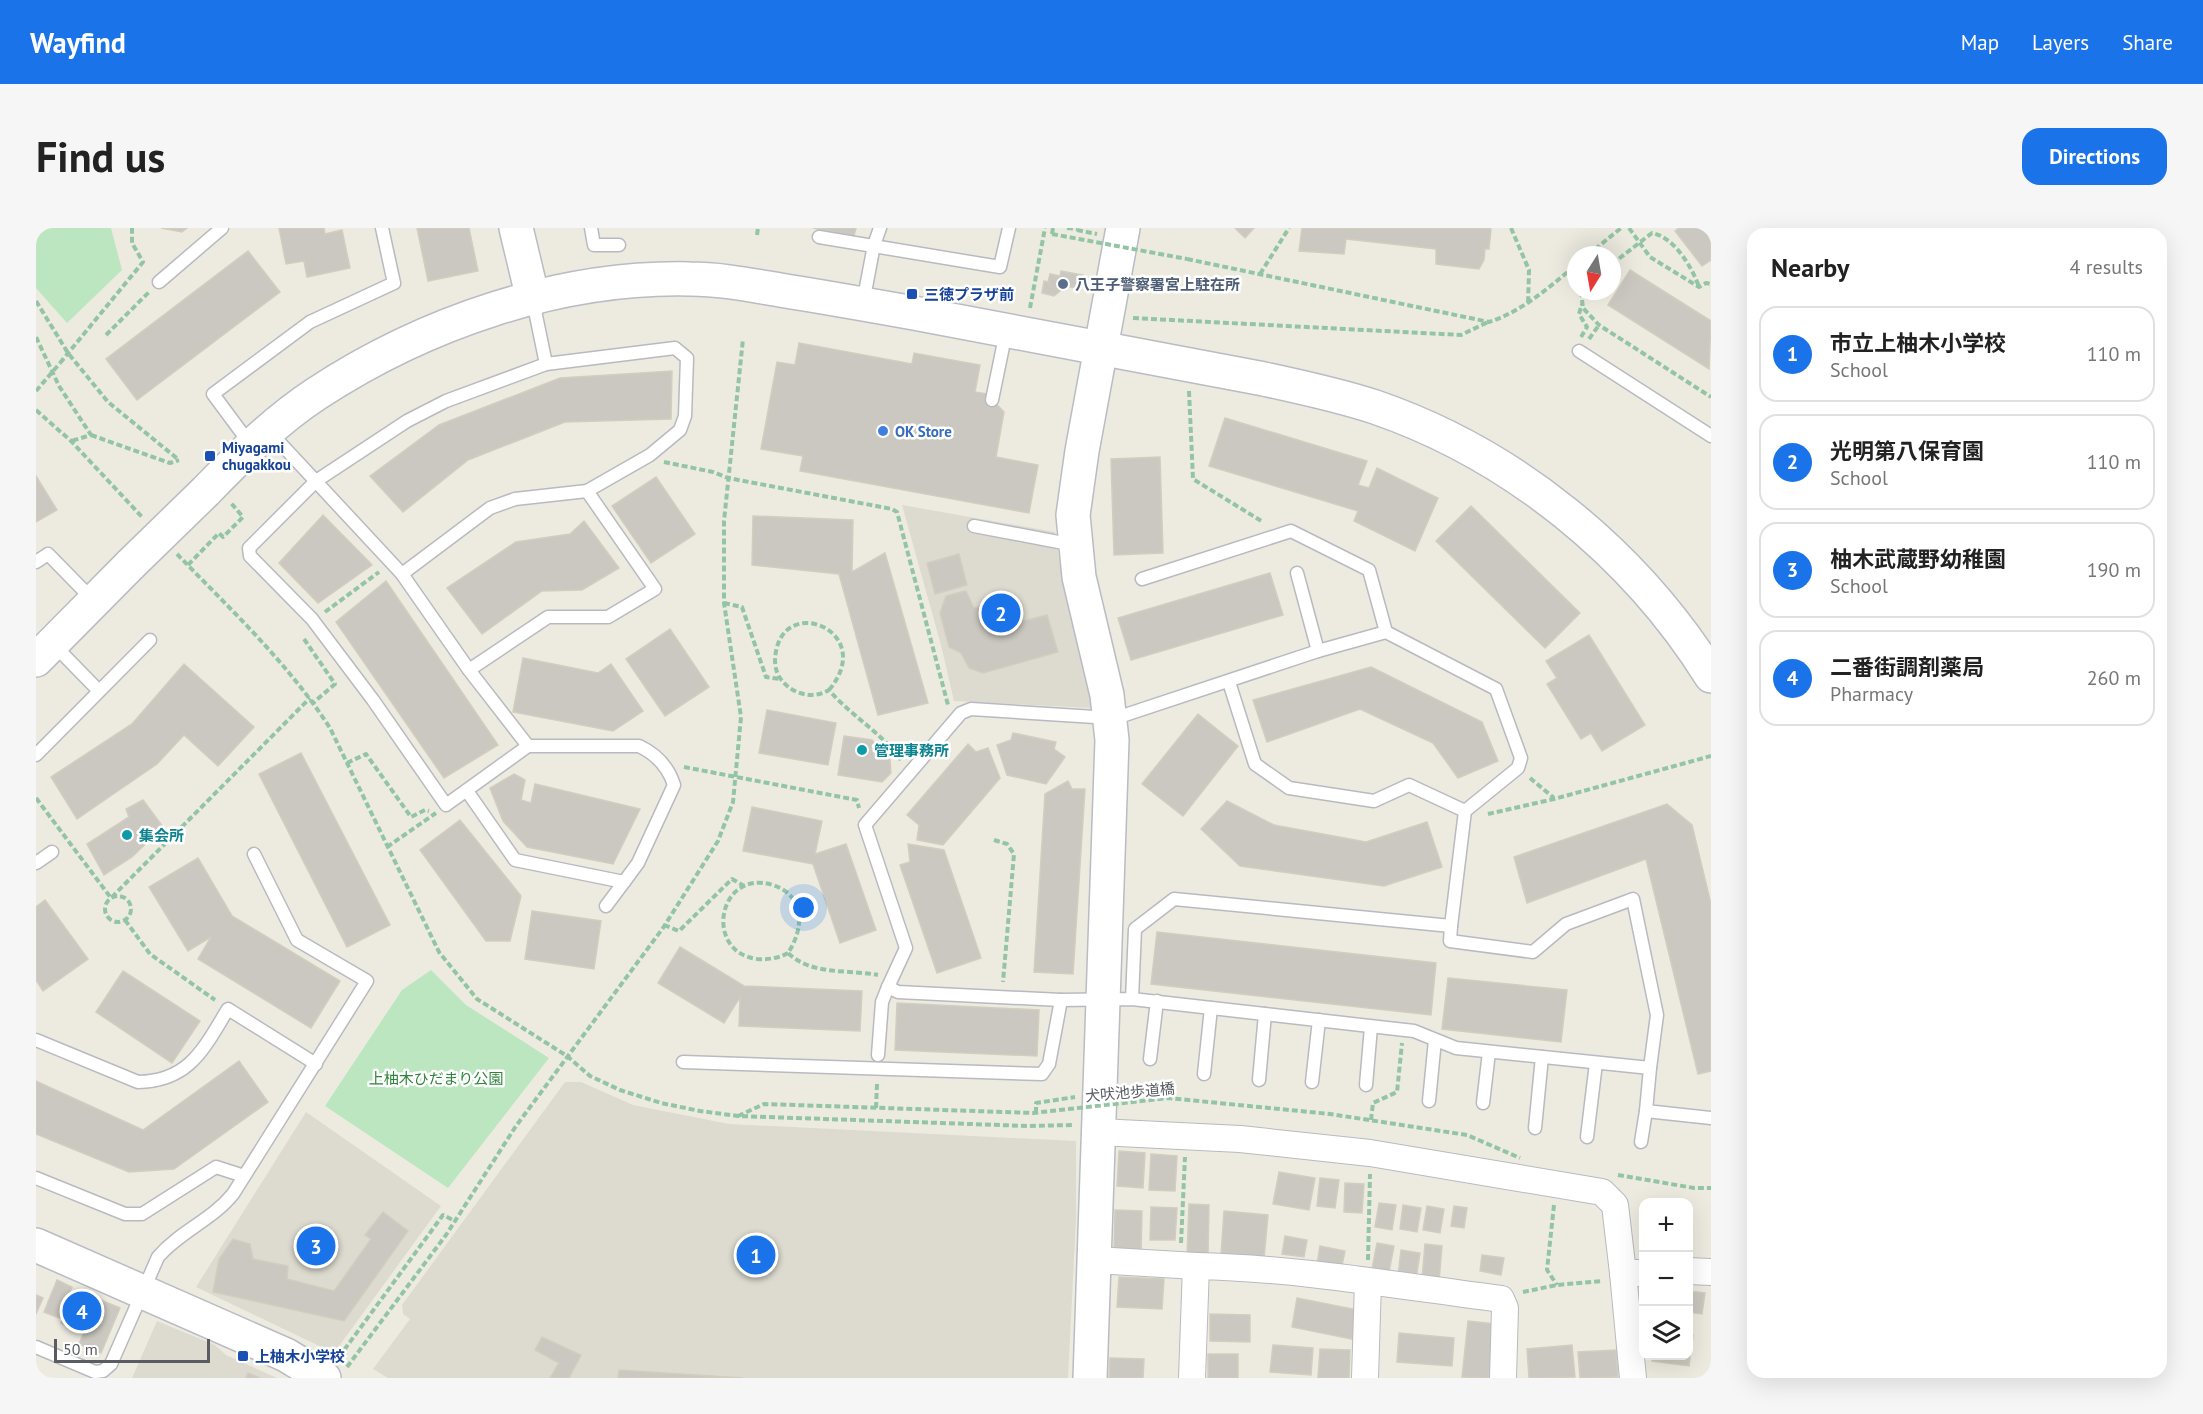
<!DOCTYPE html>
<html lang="en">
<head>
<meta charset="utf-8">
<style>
	:root { --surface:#fff; --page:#f6f6f6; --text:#222; --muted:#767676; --line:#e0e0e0; --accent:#1a73e8 }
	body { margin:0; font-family:"PT Sans","Noto Sans JP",sans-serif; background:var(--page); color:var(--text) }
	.controls { position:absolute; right:18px; bottom:18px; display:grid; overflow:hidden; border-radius:12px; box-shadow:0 6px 24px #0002 }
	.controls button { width:54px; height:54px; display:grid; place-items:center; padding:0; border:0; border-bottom:2px solid var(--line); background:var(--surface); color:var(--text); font:30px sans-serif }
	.compass { position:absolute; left:1531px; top:18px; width:54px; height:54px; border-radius:50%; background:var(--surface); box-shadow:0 6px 24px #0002; rotate:191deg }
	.scale { position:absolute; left:18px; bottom:15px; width:156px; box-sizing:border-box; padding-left:6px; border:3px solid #595c62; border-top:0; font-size:16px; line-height:21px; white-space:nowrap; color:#595c62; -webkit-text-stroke:4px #fff; paint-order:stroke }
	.you { position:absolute; left:768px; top:680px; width:21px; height:21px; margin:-15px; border:4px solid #fff; border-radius:50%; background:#1a73e8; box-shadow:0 0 0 9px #1a73e833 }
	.badge { display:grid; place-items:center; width:39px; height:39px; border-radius:50%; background:var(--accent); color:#fff; font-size:20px; font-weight:700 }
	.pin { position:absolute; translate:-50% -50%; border:3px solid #fff; box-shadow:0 2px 6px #0006 }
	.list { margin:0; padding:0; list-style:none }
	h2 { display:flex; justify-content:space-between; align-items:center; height:78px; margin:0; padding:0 24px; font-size:26px }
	h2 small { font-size:20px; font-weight:400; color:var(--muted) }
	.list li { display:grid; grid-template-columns:39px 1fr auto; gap:18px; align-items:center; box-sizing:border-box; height:96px; margin:0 12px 12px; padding:0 12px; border:2px solid var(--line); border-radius:18px }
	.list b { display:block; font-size:22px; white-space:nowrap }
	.list p { margin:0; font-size:20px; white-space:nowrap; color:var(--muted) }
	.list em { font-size:20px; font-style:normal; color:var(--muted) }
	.icon { flex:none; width:33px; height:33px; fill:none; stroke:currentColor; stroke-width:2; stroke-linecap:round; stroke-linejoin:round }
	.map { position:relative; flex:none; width:1675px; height:1150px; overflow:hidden; border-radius:18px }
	header { display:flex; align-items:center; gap:36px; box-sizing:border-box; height:84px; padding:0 30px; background:var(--accent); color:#fff }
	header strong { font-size:28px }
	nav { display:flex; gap:33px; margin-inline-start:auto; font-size:21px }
	.intro { display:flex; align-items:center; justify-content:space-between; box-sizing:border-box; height:144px; padding:0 36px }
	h1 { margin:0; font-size:42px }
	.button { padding:15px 27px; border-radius:18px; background:var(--accent); color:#fff; font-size:21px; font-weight:700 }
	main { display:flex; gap:36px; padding:0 36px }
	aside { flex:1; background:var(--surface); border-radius:18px; box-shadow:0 6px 24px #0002 }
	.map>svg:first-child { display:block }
</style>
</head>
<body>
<header>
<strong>Wayfind</strong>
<nav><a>Map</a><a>Layers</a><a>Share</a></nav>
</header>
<div class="intro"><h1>Find us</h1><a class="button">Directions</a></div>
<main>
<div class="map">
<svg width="1675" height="1150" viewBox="0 0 1675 1150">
	<rect width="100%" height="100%" fill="#edebe0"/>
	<!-- education -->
	<g fill="#dddbcf">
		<path d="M866,277L1019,304L1026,352L1056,480L918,473L905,417Z"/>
		<path d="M529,854H545L597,877L693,896L1040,913V991L1032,1150H352L337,1141L374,1091L367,1086L366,1077Z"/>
		<path d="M270,884L405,978L298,1125L160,1059Z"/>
		<path d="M121,1093L179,1117L190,1127L241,1150H96Z"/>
	</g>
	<!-- green -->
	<g fill="#bbe6bf">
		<path d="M0,0H75L86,42L31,95L0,60Z"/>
		<path d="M395,742L430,777L513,830L412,960L289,878L366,762Z"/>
	</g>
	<!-- building -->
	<g fill="#cac8c0" stroke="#d2cebf" stroke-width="1.5">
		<path d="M125,0H151L146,4Z"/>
		<path d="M243,0H288L289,6L306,2L314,40L271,49L268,33L250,36Z"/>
		<path d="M381,0H433L442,43L392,53Z"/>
		<path d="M777,0H820L818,8Z"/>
		<path d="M1199,0H1218L1209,10Z"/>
		<path d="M1266,0H1449L1455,1L1453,21H1449L1448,32L1443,41L1400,36V21L1310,11L1308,26L1263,23Z"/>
		<path d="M1643,0H1675V32L1666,38L1639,3Z"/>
		<path d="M212,23L244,64L101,172L70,131Z"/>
		<path d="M1594,42L1675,93L1673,141L1572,77Z"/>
		<path d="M1025,43L1047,47L1044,61L1030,58L1018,68L1006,65L1008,53L1012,54L1014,46L1024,48Z"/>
		<path d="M763,115L876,136L878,125L944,137L939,164L951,166L968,184L960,229L1002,237L993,285L764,243L767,228L725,221L741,134L759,137Z"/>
		<path d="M636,143L635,191L529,194L432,232L367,284L334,248L403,197L524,150Z"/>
		<path d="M1189,190L1331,233L1322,257L1333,260L1341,240L1402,270L1379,323L1318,293L1322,283L1173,238Z"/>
		<path d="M1124,229L1127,325L1078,327L1075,231Z"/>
		<path d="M0,248L21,282L0,294Z"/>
		<path d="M620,249L659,306L615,335L576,278Z"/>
		<path d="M1435,278L1544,385L1509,420L1400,313Z"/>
		<path d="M287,287L336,337L282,375L243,335Z"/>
		<path d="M717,288L817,292L816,344L849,325L892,475L842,487L803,346L716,337Z"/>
		<path d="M548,293L583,340L546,362L506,363L446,406L411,360L480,314L534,306Z"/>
		<path d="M923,326L931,357L899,366L891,335Z"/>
		<path d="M1234,345L1247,387L1095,432L1082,390Z"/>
		<path d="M350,353L462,517L408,550L300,394Z"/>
		<path d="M930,363L938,380L960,375L969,398L1011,387L1022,424L947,445L933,440L925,425L913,419L904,385L910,368Z"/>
		<path d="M634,401L673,459L629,488L590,431Z"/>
		<path d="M1553,407L1609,497L1566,523L1555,505L1545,511L1511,456L1521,450L1510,433Z"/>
		<path d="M487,430L562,445L575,436L607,483L577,503L477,484Z"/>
		<path d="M148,436L218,499L182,538L148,507L121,536L41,591L15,549L96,496Z"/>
		<path d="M1335,439L1446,494L1462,533L1422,550L1397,515L1324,481L1231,514L1217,472Z"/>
		<path d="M731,482L800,495L792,537L723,525Z"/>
		<path d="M1162,486L1202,518L1147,588L1106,556Z"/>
		<path d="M977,505L1020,514L1018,521L1029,529L1010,556L971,547L961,517L975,512Z"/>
		<path d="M808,508L836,512L854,532L855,545L846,554L802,547Z"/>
		<path d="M932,516L940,524L952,520L964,550L907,617L881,612L883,597L871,587Z"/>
		<path d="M265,525L354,697L311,719L223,546Z"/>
		<path d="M478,546L489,552L485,572L495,575L499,556L604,581L577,636L491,619L467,593L454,560Z"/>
		<path d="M1032,553L1036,561H1049L1037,746L998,744L1009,566Z"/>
		<path d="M107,572L127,599L96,629L68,647L51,616L93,589L90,581Z"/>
		<path d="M1191,573L1238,597L1330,614L1391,594L1406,639L1348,658L1204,638L1165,601Z"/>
		<path d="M1631,576L1656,597L1675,676V843L1662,846L1610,631L1491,675L1478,629Z"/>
		<path d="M716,579L786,593L779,626L810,616L840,702L804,715L777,636L707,623Z"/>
		<path d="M424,592L485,668L474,713H450L384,622Z"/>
		<path d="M872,616L908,622L945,730L901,745L864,637L874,634Z"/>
		<path d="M162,630L196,688L304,753L275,800L162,731L175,709L152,723L113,659Z"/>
		<path d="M9,672L52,731L7,763L0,752V679Z"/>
		<path d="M496,683L565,693L558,741L489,731Z"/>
		<path d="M1121,704L1400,735L1395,787L1115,756Z"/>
		<path d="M644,719L708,758L826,763L824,803L703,798L704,769L688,795L622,755Z"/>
		<path d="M87,743L164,793L136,835L60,784Z"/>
		<path d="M1412,750L1531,762L1525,814L1406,801Z"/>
		<path d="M861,775L1003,782L1001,828L859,822Z"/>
		<path d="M203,833L232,874L138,941L93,944L0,906V853L107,902Z"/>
		<path d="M1083,923L1109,925L1107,960L1081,958Z"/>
		<path d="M1115,926L1141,928L1139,963L1113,962Z"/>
		<path d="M1243,944L1279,950L1273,982L1237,976Z"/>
		<path d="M1284,950L1303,952L1299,980L1281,978Z"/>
		<path d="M1309,955L1328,956L1326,985L1308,984Z"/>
		<path d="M1343,975L1360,977L1356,1002L1339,999Z"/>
		<path d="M1153,976L1173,977L1172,1028H1151Z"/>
		<path d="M1367,977L1385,980L1381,1004L1364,1001Z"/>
		<path d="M1391,978L1408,981L1404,1005L1387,1002Z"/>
		<path d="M1418,978L1431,980L1428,1000L1415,998Z"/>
		<path d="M1115,979L1141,980L1139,1012H1114Z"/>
		<path d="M1079,982L1106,983L1105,1024L1078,1023Z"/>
		<path d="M1188,983L1232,987L1228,1031L1185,1027Z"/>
		<path d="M347,984L372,1003L308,1093L177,1064L183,1031L197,1011L214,1016L217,1031L252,1038L251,1051L298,1063L335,1011L329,1007Z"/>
		<path d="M1249,1008L1271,1012L1268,1029L1246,1026Z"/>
		<path d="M1341,1015L1358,1018L1353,1044L1336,1041Z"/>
		<path d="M1389,1016L1406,1018L1403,1053L1386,1051Z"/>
		<path d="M1284,1018L1309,1023L1304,1047L1280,1043Z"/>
		<path d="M1365,1022L1384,1025L1380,1051L1362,1048Z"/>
		<path d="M1446,1027L1468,1030L1465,1047L1444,1043Z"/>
		<path d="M1083,1049L1128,1051L1126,1081L1081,1079Z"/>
		<path d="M21,1052L36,1059L23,1090L8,1084Z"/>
		<path d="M1652,1063L1669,1065L1666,1086L1652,1084Z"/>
		<path d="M0,1067L7,1070L0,1086Z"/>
		<path d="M37,1067L56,1075L45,1103L25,1095Z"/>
		<path d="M1261,1070L1322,1082L1316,1111L1256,1099Z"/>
		<path d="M62,1071L84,1080L65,1125L43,1116Z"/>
		<path d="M1174,1086L1214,1087V1114L1174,1113Z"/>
		<path d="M1432,1093L1459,1096L1453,1150L1426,1149Z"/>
		<path d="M1363,1105L1418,1110L1416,1138L1361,1134Z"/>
		<path d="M1652,1107H1657L1653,1138L1616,1133V1128H1652Z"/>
		<path d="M506,1109L545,1127L533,1150H514L523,1135L499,1122Z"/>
		<path d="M1237,1117L1277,1120L1275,1147L1234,1144Z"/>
		<path d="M1536,1117L1539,1149L1493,1150L1491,1121Z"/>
		<path d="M1284,1121L1314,1122L1313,1150H1282Z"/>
		<path d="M1580,1122L1582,1149L1544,1150L1542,1124Z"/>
		<rect x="1172" y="1126" width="30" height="24"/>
		<path d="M1074,1130L1108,1131L1107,1150H1073Z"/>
		<path d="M583,1142L707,1150H582Z"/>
		<path d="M212,1145L224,1150H210Z"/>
	</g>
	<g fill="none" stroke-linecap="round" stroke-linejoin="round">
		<!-- lane casing -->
		<g stroke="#b8bac0" stroke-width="15">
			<g id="lane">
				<path d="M555,0L558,17H583"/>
				<path d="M783,9L964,39L973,0"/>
				<path d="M123,54L186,0"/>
				<path d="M497,73L510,136"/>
				<path d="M827,75L838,17L844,0"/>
				<path d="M1543,123L1675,208"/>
				<path d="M956,172L970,104"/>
				<path d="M233,203L366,346L433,442L492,518H603C620,526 632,538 638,557L602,635L588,654L479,632L431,563"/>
				<path d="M214,216L177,166L274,94L358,55L346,0"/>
				<path d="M938,298L1038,317"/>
				<path d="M0,334L12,326L58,373"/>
				<path d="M1261,345L1282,423"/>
				<path d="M366,346L454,280L479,271L551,263L614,227L644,202L649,188L651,130L639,120L510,136L410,173L371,193L280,253L213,320L214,328L276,391L337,472L410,577L492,518"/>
				<path d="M1106,351L1255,303L1333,342L1350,404L1460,461L1485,530L1482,540L1429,583L1415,698"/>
				<path d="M18,417L63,463"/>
				<path d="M433,442L512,389H572L619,361L551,263"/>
				<path d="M1193,454L1219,536L1253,560L1338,573L1373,557L1429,583"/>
				<path d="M0,527L114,412"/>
				<path d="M0,635L16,624"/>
				<path d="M570,678L588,654"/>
				<path d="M1096,771L1099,701L1138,671L1415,698L1414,713L1497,724L1530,696L1597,671L1621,787L1614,840L1420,820L1378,803L1096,771L1025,772L862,764L852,759L870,720L829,597L925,485L935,481L1059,489L1089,487L1282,423L1350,404"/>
				<path d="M0,812L102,854C154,853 168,820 192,781L280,836"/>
				<path d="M842,827L846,774L852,759"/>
				<path d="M1114,831L1121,773"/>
				<path d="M647,834L1006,846L1013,836L1025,772"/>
				<path d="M1614,840L1610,883L1675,890"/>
				<path d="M1168,846L1175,780"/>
				<path d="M1223,852L1229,786"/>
				<path d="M1276,854L1283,792"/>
				<path d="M1330,857L1335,799"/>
				<path d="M1393,873L1399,812"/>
				<path d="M1447,875L1453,824"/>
				<path d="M1499,900L1506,829"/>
				<path d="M1551,909L1560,835"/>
				<path d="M1605,914L1610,883"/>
				<path d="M0,950L89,986H106L180,939L208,948"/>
				<path d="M0,1119L59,1144L67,1143L75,1136L122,1029C143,1004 176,992 197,966L331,753L261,712L218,626"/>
			</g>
		</g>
		<!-- street casing -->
		<g stroke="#b8bac0" stroke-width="28">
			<g id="street">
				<path d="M1063,904L1204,911L1334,925L1566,964L1579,977L1587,1045H1608"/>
				<path d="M1059,1032L1160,1038"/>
				<path d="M1652,1043L1675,1044"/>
				<path d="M1587,1045L1597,1150"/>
				<path d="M1156,1150L1160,1038C1261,1040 1364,1058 1465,1071L1469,1080L1467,1150"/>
				<path d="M1329,1150L1332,1054"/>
			</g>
		</g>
		<!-- secondary casing -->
		<g stroke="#b9bcc3" stroke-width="36">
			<g id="secondary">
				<path d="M480,0L497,71"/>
				<path d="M170,263C204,228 239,193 280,166C388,95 524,48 654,51C684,51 714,57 744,62C788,69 833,77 878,85C995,107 1111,129 1228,151C1265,159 1303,167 1339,179C1476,226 1598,325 1675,448"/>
				<path d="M0,432L95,336"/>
				<path d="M0,1017L250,1127L288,1150"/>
				<path d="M1054,1150L1076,512L1071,467L1043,349L1037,287L1046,223L1087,0"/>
			</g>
		</g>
		<!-- path -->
		<g stroke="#93c5a5" stroke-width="4" stroke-dasharray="6 3" stroke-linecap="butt">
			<path d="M1031,0L1041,1"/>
			<path d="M1475,0L1493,42L1492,76"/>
			<path d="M1593,0L1614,29L1663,59L1670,55L1675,56"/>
			<path d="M1041,2L1061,6"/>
			<path d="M1016,6L1017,0"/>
			<path d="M721,7L722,0"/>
			<path d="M1552,27L1585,0"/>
			<path d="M1151,31L1453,94C1487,83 1512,60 1540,37"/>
			<path d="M1576,36L1616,5C1638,9 1656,39 1663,59"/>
			<path d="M1531,44L1540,54"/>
			<path d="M1224,46L1253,0"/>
			<path d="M1545,63L1547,80L1563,97L1675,169"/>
			<path d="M0,73L32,125L72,174L143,232"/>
			<path d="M994,80L1009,0"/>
			<path d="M1097,90L1425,107L1452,94"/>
			<path d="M70,107L113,64"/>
			<path d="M0,109L23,158L55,207L35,213"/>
			<path d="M1545,109L1551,99L1543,86L1546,76"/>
			<path d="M1553,111L1563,97"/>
			<path d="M24,135L107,34L96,15V0"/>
			<path d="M1153,163L1157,251L1227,294"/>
			<path d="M0,182L35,213L107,290"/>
			<path d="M55,207L134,235L143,232"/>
			<path d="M628,234L677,244L692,250L856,281L861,284L912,477"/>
			<path d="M141,326C194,381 252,435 294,500L403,724L441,771L531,828L554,848L584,862L625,875L664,883L702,888L992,898L1037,897"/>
			<path d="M152,337L183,305L187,309L207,289L195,275"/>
			<path d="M688,375L706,379L730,449L744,451"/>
			<path d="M289,384L343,344"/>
			<path d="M268,411L299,456L277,475"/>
			<path d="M793,462C840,406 755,368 741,419C738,430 738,441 744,450C755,466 776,472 793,462C815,488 845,504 865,532"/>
			<path d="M311,535L330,526L375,589L389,582L393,583"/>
			<path d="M648,539L821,572L823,580"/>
			<path d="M1494,550L1518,570"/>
			<path d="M0,570L75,670L274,470"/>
			<path d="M1452,586L1518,571L1675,528"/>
			<path d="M958,612L971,616L978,626L967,754"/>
			<path d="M351,619L400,585"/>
			<circle cx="82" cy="681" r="13"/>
			<path d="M89,692L114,726L179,772"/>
			<path d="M628,697L643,703L696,651L708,658"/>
			<path d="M752,725C743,730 732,732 721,731C667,724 682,640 737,657C770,668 768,701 752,725C777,748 810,741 842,747"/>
			<path d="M1089,864L1126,860V871"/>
			<path d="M840,880L841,856"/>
			<path d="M1000,885V875L1039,869"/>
			<path d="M1335,892L1337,875L1361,864L1366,815"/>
			<path d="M1582,947L1658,960H1675"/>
			<path d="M1518,977L1511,1042L1521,1057"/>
			<path d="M1145,1015L1149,929"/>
			<path d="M1332,1032L1334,946"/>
			<path d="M1487,1064L1521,1057L1566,1053"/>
			<path d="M303,1129L407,987L419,993"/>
			<path d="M311,1139L410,1007L480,898L627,700L682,613L697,574L705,489L688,375V293L707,111"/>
		</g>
		<!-- lane -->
		<use href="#lane" stroke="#fff" stroke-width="12"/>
		<!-- street -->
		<use href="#street" stroke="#fff" stroke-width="26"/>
		<!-- secondary -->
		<use href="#secondary" stroke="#fff" stroke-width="33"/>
		<!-- secondary-bridge casing -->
		<g stroke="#b9bcc3" stroke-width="36" stroke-linecap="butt">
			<path id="secondary-bridge" d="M95,336L170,263"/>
		</g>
		<!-- path-bridge -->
		<g stroke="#93c5a5" stroke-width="4" stroke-dasharray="6 3" stroke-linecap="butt">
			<path d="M1016,6L1151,31"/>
			<path d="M0,163L24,135"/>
			<path d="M702,888L728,876L997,885L1132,870L1294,886L1431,907L1484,930"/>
		</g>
		<!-- secondary-bridge -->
		<use href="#secondary-bridge" stroke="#fff" stroke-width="33"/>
	</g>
	<!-- markers -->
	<circle fill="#5c6f8a" stroke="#fff" stroke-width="2" cx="1027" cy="56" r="6"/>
	<g fill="#1a4fb4" stroke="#fff" stroke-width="2">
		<rect x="870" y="60" width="12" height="12" rx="3"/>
		<rect x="168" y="222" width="12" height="12" rx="3"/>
		<rect x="201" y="1122" width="12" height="12" rx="3"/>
	</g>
	<circle fill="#3f7fe0" stroke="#fff" stroke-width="2" cx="847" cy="203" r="6"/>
	<g fill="#0f9aa8" stroke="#fff" stroke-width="2">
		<circle cx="826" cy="522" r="6"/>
		<circle cx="91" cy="607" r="6"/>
	</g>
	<g text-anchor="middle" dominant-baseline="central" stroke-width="5" stroke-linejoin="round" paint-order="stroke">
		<!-- service labels -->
		<g font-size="15" font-weight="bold" fill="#4e5e75" stroke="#fff" text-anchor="start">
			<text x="1039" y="56">八王子警察署宮上駐在所</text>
		</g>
		<!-- transit labels -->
		<g font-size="15" font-weight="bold" fill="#164399" stroke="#fff" text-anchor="start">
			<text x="888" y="66">三徳プラザ前</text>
			<text x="186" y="219">Miyagami<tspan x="186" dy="17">chugakkou</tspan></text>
			<text x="219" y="1128">上柚木小学校</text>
		</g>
		<!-- shop labels -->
		<g font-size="15" font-weight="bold" fill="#366cbe" stroke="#fff" text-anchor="start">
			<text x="859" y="203">OK Store</text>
		</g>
		<!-- culture labels -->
		<g font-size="15" font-weight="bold" fill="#0d838f" stroke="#fff" text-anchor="start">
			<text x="838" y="522">管理事務所</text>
			<text x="103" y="607">集会所</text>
		</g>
		<!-- park labels -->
		<g font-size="15" fill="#2f833b" stroke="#fff">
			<text x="400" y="850">上柚木ひだまり公園</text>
		</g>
		<!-- street labels -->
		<g font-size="15" fill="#595c62" stroke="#fff">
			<text transform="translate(1094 864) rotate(-5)">犬吠池歩道橋</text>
		</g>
	</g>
</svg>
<div class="controls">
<button>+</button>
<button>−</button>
<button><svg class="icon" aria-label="layers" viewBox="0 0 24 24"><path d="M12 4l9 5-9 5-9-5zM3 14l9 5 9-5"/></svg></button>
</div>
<svg class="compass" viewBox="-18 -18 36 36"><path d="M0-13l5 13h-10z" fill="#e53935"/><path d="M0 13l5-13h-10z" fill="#767676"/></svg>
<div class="scale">50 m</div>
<div class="you"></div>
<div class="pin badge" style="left:720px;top:1027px">1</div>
<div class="pin badge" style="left:965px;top:385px">2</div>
<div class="pin badge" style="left:280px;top:1018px">3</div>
<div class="pin badge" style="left:46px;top:1083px">4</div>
</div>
<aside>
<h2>Nearby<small>4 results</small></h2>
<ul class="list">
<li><span class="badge">1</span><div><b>市立上柚木小学校</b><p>School</p></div><em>110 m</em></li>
<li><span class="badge">2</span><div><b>光明第八保育園</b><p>School</p></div><em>110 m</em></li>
<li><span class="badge">3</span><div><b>柚木武蔵野幼稚園</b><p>School</p></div><em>190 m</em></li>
<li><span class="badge">4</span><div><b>二番街調剤薬局</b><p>Pharmacy</p></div><em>260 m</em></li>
</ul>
</aside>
</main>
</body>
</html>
